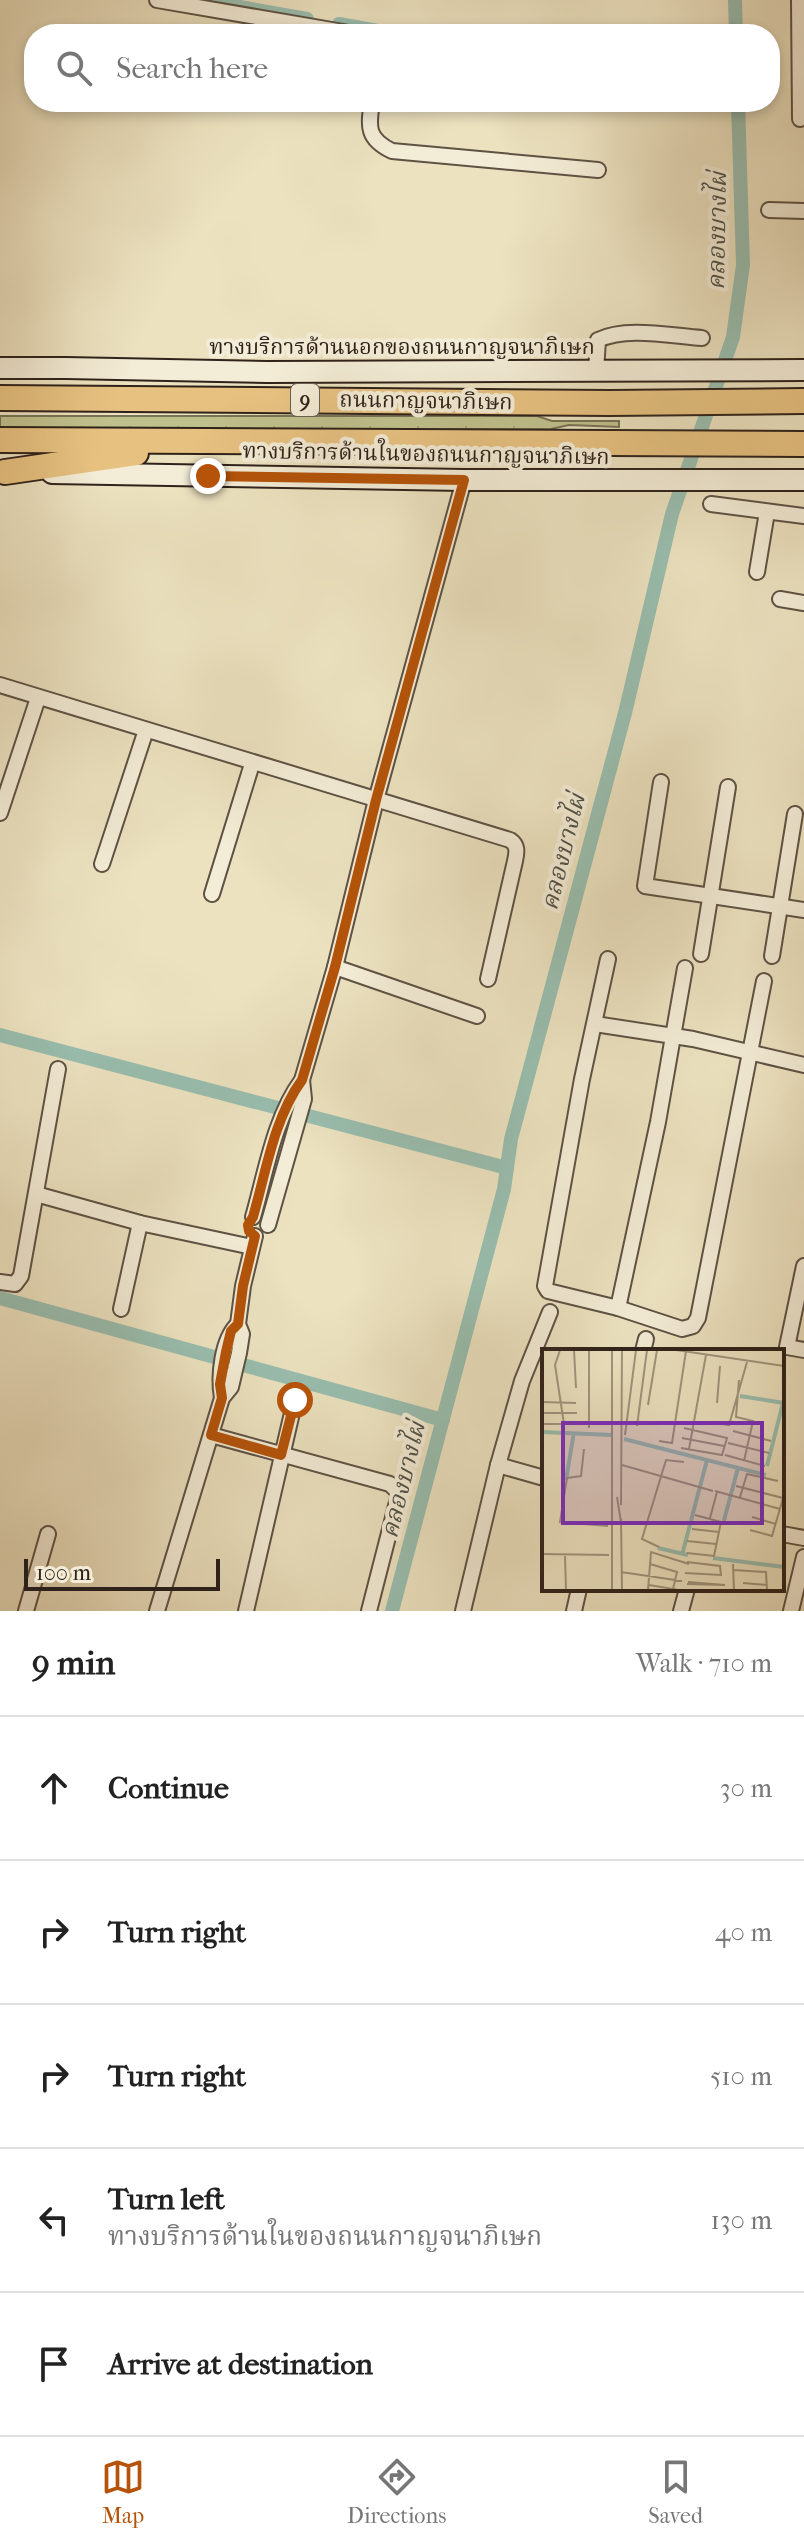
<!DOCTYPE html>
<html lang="en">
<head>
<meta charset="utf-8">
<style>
	:root { --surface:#fff; --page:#f2f2f2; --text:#222; --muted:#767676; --line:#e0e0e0; --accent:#b45309 }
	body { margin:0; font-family:"IM FELL French Canon","Noto Serif Thai",serif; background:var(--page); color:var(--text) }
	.scale { position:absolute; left:24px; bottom:20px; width:196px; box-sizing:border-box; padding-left:8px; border:4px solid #2f221a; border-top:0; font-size:22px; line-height:28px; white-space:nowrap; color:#2f221a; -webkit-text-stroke:6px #f3ecd6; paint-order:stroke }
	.stop { position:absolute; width:24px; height:24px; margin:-18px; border:6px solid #b45309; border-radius:50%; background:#fff }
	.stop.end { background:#b45309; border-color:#fff; box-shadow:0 2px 8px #0008 }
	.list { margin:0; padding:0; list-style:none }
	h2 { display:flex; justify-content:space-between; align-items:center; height:104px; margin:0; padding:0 32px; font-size:34px }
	h2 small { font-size:26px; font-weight:400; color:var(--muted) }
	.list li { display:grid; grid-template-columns:52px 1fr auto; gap:24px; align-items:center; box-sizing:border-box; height:144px; padding:0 32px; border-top:2px solid var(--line) }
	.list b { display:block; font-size:30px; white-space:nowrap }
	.list p { margin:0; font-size:26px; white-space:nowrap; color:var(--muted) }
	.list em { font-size:26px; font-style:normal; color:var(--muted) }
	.icon { flex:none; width:44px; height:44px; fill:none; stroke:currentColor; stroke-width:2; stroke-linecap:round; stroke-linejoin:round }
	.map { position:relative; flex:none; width:804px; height:1611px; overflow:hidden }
	.search { position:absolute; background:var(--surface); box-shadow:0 4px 12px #0003; left:24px; right:24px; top:24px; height:88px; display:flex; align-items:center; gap:20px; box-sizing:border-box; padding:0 28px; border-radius:32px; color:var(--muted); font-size:30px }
	.sheet { height:824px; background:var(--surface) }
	nav { display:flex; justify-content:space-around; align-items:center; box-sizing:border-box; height:112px; border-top:2px solid var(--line); background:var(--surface); font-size:22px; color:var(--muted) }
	nav a { display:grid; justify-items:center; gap:4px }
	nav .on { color:var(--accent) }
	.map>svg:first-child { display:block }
</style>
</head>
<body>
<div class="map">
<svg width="804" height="1611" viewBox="0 0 804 1611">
	<defs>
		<pattern id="grass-tufts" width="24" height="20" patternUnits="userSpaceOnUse" patternTransform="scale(2)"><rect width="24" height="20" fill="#bfc18d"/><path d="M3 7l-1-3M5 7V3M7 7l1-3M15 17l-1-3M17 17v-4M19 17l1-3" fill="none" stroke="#a4a679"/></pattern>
	</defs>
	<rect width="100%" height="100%" fill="#ece2c0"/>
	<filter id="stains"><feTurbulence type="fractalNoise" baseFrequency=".0025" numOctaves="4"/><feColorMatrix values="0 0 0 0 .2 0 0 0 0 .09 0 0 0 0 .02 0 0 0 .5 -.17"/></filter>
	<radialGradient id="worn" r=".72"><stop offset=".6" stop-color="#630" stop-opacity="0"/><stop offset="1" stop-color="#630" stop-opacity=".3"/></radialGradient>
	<!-- grass -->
	<path fill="url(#grass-tufts)" stroke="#777254" stroke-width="2" d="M0,416H537L552,421H619V427L569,425L551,429L0,431Z"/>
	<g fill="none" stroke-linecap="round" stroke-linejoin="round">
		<!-- canal -->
		<g stroke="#99beaf" stroke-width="14">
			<path d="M201,0L307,19"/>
			<path d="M735,0L736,34"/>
			<path d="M339,24L394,34"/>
			<path d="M0,1035L507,1168"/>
			<path d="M0,1298L443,1420"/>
			<path d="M392,1611L504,1189L511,1139L625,713L672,514L733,337L743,265L738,102"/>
		</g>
		<!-- minor casing -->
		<g stroke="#5e5244" stroke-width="18">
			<g id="minor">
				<path d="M157,0L355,34"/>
				<path d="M799,0L800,119"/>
				<path d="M372,102C368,127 367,139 392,151L598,170"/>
				<path d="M769,210L804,211"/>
				<path d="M596,371L598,340C626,326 671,336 702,338"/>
				<path d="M711,504L804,516"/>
				<path d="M757,572L767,512"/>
				<path d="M780,599L804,603"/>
				<path d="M0,685L510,840C518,845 517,852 515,861L488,979"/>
				<path d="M661,782L645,886L804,910"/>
				<path d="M0,813L38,698"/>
				<path d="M102,864L146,730"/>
				<path d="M212,894L252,764"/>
				<path d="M701,954L728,787"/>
				<path d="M772,956L795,814"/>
				<path d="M608,959L582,1079L545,1286L548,1291L618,1308L682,1329L693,1326L698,1318L764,981"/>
				<path d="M335,967L477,1016"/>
				<path d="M595,1024L693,1039L804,1065"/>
				<path d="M36,1194L140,1223L252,1247"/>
				<path d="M253,1217C266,1172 274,1118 302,1080L335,967L376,800L464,480"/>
				<path d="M268,1225L304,1099L302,1080"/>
				<path d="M804,1266L787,1347L804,1350"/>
				<path d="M0,1282L15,1284L21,1276L58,1069"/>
				<path d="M618,1308L658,1122L685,968"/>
				<path d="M121,1309L140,1223"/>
				<path d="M643,1351L646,1339"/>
				<path d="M222,1398C218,1376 222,1339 238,1324"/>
				<path d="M211,1435L390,1484L398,1492V1498L369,1611"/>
				<path d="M498,1465L544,1478"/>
				<path d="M782,1534L804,1538"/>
				<path d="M26,1611L48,1534"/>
				<path d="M157,1611L222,1398L231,1387L239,1353L242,1334L238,1324L243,1286L255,1236"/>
				<path d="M246,1611L295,1400"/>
				<path d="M463,1611L498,1465L522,1381L550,1312"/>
				<path d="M574,1611L579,1589"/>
				<path d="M681,1611L687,1589"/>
				<path d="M791,1611L804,1557"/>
			</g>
		</g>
		<!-- secondary casing -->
		<g stroke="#2f221a" stroke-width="24">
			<g id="secondary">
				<path d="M0,368H66L267,372L804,370"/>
				<path d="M52,473L464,480H804"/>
			</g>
		</g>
		<!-- trunk casing -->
		<g stroke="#2f221a" stroke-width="28">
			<g id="trunk">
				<path d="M0,398L610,403L804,401"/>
				<path d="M0,440L804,444"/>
				<path d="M5,472L136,453"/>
			</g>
		</g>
		<!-- minor -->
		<use href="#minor" stroke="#f3ecd6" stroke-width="14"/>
		<!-- secondary -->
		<use href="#secondary" stroke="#f3ecd6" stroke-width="20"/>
		<!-- trunk -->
		<use href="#trunk" stroke="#e6c180" stroke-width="24"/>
	</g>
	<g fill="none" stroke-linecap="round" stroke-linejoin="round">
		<!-- route -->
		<path stroke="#b45309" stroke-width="10" d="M208,476L464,480L376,800L335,967L302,1080C274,1118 266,1172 253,1217L248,1225L249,1231L255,1236L243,1286L238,1324L231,1331L226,1352L220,1384L222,1398L211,1435L281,1455L295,1400"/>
	</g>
	<g text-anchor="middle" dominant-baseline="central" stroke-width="8" stroke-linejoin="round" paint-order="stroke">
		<!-- shield labels -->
		<rect fill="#f3ecd6" stroke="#6a5f52" stroke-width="2" x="291" y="384" width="28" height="32" rx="6"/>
		<g font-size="20" font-weight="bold" fill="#2f221a">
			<text x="305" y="400">9</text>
		</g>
		<!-- street labels -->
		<g font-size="22" fill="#2f221a" stroke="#f3ecd6">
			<text x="402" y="347">ทางบริการด้านนอกของถนนกาญจนาภิเษก</text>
			<text transform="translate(426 401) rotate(1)">ถนนกาญจนาภิเษก</text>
			<text transform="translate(426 454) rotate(1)">ทางบริการด้านในของถนนกาญจนาภิเษก</text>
		</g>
		<!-- water labels -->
		<g font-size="24" font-style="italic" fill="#4f5147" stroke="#f3ecd6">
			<text transform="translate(717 231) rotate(-89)">คลองบางไผ่</text>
			<text transform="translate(563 852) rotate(-76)">คลองบางไผ่</text>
			<text transform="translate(403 1480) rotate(-76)">คลองบางไผ่</text>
		</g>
	</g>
	<!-- overview -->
	<g transform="translate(542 1349)">
		<rect width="242" height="242" fill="#ece2c0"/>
		<path fill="none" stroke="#99beaf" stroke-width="4" d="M198,47L242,54M0,83L70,86M82,90L224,126M225,117L241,54M24,131L32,83M181,175L196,119M116,199L146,206M140,206L165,111M171,209L242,218"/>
		<path fill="none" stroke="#a0957e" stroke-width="2" d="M18,1L13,16L22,75M32,1L34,39M70,1V241M134,1L242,17M197,31L194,68L211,72L202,112M0,53L34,54M175,54L178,17M106,56L115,1M0,64H35M168,73L187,76L205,13M0,75H36M95,77L105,1M47,79V1M191,82L229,92M83,86L94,1M140,89L182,97M117,92L130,94L144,2M186,94L227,104M139,99L180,106L185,89L142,79M42,100L39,127L25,129L18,173L66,177M147,100L164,6M183,106L223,117M80,116L171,142M194,137L241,149M173,142L238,160M75,148L79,173M198,148L205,125L236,132M79,156L80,1M210,168L234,175M168,169L175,143M79,170L80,241M150,180L177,183M208,181L230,187L242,146M145,192L174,195M117,198L100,190L124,111L142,113M145,204L172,207L179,173L153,166M0,205L67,206M23,207L24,241M108,215L135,223L131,240M191,215L192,241M191,221L224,223L225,241M79,223L140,232M143,224L179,226L178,217L145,213M201,234L225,236M145,235L183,236L146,233M107,236L137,241M106,241L109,203L147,215"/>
		<path fill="#7b2cbf" fill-opacity="0.15" stroke="#7b2cbf" stroke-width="4" d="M21,74H220V174H21Z"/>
		<rect width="242" height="242" fill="none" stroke="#2f221a" stroke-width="4"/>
	</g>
	<rect width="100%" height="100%" filter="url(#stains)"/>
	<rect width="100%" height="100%" fill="url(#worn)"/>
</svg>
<div class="scale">100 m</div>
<div class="stop" style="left:295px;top:1400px"></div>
<div class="stop end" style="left:208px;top:476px"></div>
<div class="search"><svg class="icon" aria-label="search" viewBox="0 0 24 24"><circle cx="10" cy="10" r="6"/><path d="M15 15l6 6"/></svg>Search here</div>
</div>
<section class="sheet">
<h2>9 min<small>Walk · 710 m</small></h2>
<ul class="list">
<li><svg class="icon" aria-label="ahead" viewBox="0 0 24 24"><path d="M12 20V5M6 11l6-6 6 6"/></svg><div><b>Continue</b></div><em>30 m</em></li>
<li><svg class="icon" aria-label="right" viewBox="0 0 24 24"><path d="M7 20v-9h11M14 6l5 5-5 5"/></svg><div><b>Turn right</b></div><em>40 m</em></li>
<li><svg class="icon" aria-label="right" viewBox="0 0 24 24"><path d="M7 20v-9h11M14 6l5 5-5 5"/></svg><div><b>Turn right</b></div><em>510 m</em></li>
<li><svg class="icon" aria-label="left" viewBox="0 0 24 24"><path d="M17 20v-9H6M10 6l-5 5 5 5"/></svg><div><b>Turn left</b><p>ทางบริการด้านในของถนนกาญจนาภิเษก</p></div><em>130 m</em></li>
<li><svg class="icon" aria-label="arrive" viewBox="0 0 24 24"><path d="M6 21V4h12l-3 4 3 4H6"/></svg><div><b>Arrive at destination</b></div></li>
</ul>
</section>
<nav>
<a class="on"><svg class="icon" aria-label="map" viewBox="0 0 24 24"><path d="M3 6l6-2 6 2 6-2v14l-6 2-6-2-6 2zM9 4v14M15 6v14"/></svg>Map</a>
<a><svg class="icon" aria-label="directions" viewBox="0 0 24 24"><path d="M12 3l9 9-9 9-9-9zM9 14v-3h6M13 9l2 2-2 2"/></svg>Directions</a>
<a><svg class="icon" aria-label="saved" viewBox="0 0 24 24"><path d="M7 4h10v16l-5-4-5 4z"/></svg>Saved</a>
</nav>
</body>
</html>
